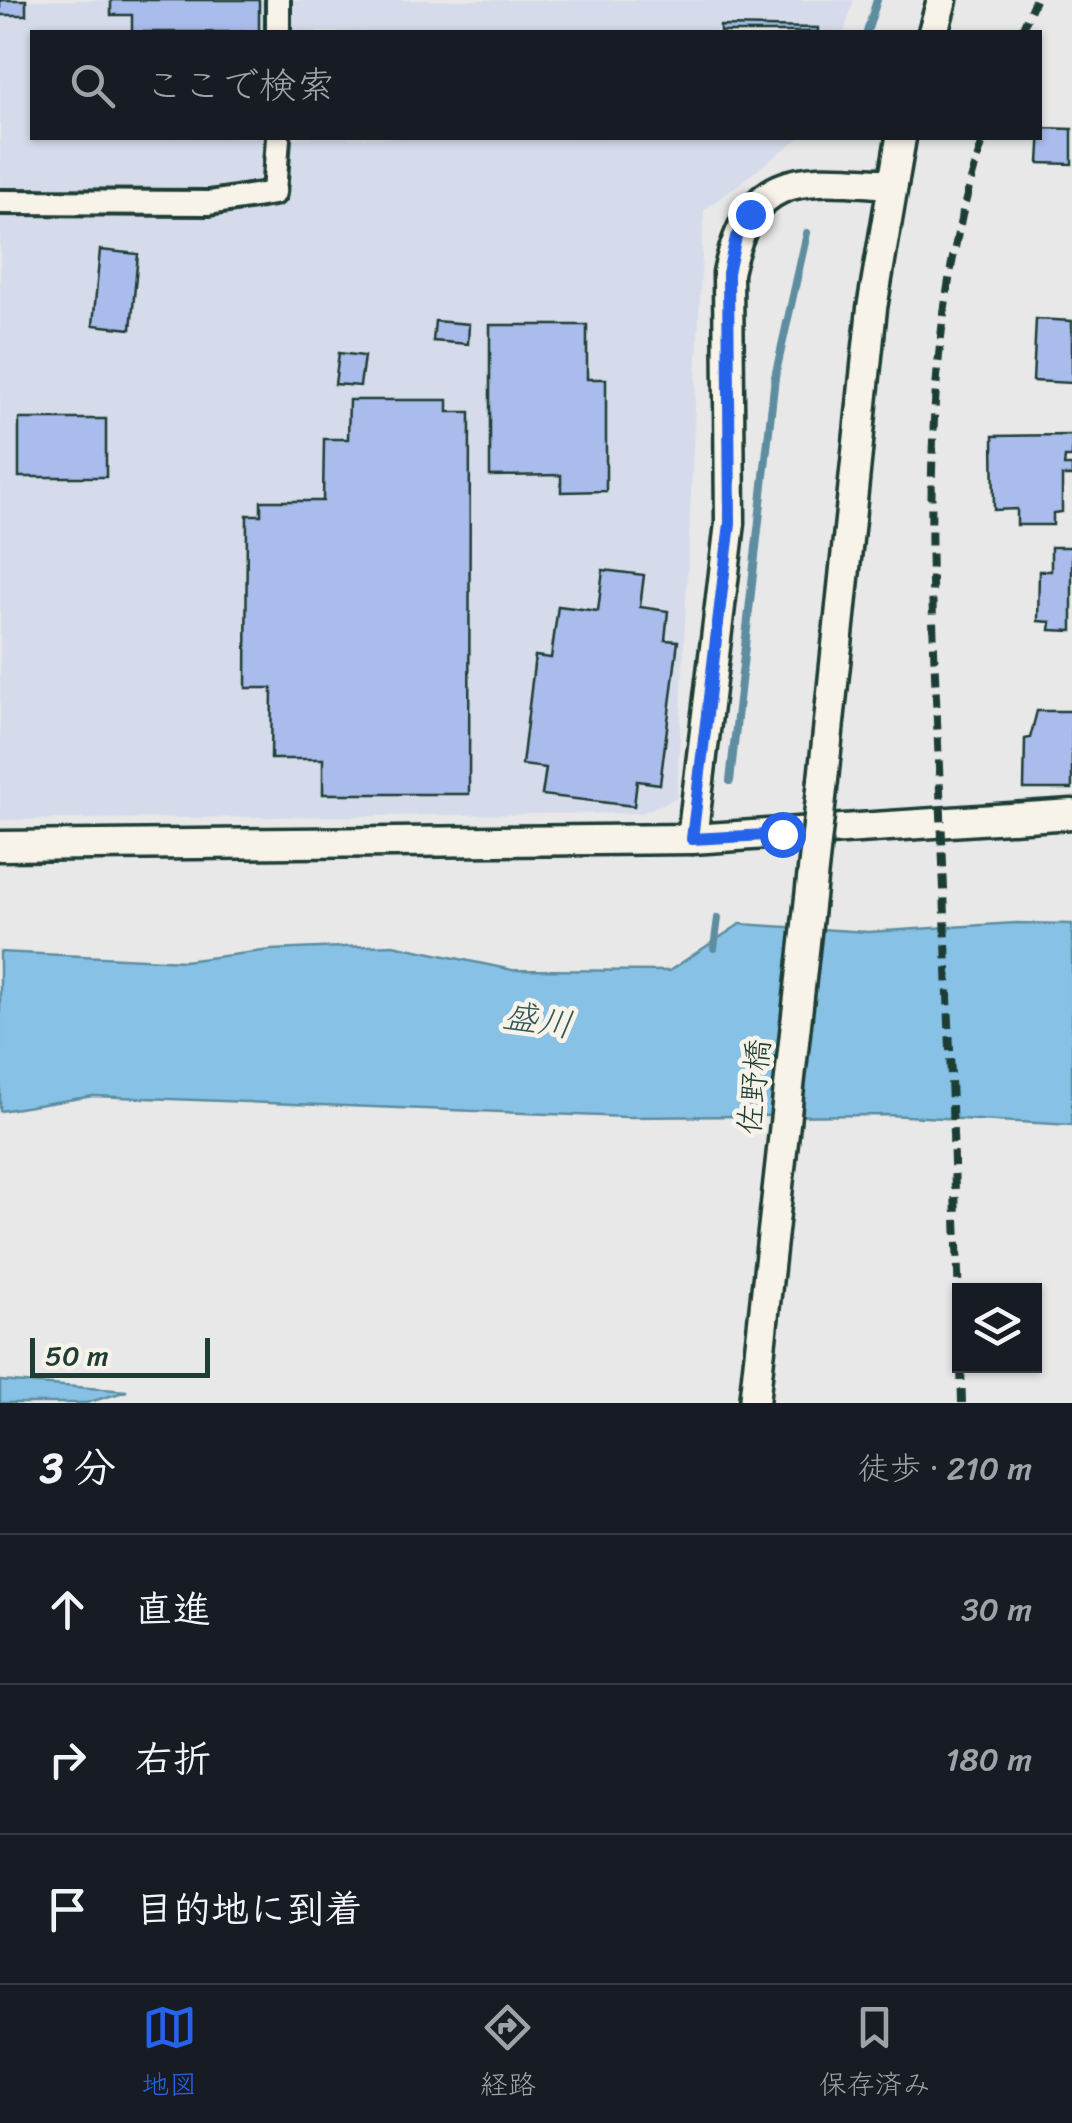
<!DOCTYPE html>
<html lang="ja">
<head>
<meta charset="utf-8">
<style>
	:root { --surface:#171b24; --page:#242831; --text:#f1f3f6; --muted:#9ea1a6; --line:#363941; --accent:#2563eb }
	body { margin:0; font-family:Sriracha,"Klee One",sans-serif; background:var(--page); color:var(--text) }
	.controls { position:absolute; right:30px; bottom:30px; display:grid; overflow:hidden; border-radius:0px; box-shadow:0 2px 8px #0004 }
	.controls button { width:90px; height:90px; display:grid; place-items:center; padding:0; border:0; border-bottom:2px solid var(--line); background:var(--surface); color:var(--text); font:50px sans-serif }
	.scale { position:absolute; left:30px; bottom:25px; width:180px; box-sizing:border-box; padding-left:10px; border:5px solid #1f3d34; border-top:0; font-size:28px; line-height:35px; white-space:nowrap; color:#1f3d34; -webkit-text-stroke:8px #f7f3e8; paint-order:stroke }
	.stop { position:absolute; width:30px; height:30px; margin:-22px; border:8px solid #2563eb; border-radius:50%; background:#fff }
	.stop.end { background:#2563eb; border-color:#fff; box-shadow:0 2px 10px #0008 }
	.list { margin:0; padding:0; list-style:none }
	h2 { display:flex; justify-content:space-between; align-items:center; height:130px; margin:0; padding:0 40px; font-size:42px }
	h2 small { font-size:32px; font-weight:400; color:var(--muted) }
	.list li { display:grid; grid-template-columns:65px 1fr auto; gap:30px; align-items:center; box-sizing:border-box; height:150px; padding:0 40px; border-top:2px solid var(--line) }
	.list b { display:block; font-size:38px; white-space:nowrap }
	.list em { font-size:32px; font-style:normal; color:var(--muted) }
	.icon { flex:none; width:55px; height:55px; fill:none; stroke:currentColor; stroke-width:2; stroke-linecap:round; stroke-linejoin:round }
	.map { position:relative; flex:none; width:1072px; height:1403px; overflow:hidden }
	.search { position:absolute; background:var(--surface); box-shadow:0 2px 8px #0004; left:30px; right:30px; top:30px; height:110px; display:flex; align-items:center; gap:25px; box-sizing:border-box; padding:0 35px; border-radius:0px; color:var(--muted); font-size:38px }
	.sheet { height:580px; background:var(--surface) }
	nav { display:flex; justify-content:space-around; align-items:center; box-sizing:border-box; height:140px; border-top:2px solid var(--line); background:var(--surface); font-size:28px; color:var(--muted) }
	nav a { display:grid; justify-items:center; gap:5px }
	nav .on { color:var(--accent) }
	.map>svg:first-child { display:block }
</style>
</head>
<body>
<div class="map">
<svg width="1072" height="1403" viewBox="0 0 1072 1403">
	<rect width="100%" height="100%" fill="#e8e8e9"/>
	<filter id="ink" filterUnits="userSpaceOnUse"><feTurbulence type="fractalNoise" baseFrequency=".01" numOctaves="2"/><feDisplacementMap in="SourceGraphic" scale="20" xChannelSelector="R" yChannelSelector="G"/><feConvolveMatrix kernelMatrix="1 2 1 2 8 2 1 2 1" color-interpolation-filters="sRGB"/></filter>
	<g filter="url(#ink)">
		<!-- built -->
		<path fill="#d5dbea" d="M0,0H854L844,32H32V138H799L704,210L677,798L641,813L0,820Z"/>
		<!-- water -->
		<g fill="#87c2e6" stroke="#5d8d9f" stroke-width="2.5">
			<path d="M1016,923L1072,924V1125L888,1115L627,1117L93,1096L0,1111V952L184,961L271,950L393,945L512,970L669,971L740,924L868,932Z"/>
			<path d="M0,1381L127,1391L86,1403H0Z"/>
		</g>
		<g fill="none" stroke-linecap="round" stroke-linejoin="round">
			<!-- stream -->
			<g stroke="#5d8d9f" stroke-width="8">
				<path d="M867,32L877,0"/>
				<path d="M730,781L775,377L807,233"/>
				<path d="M714,948L718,918"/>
			</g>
		</g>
		<!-- building -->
		<g fill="#aabceb" stroke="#1f3d34" stroke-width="2.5">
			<rect x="0" y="0" width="26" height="15"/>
			<path d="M111,0H259V32H132V15H111Z"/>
			<path d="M720,26L818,28V32H720Z"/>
			<path d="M1041,128L1072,129V164L1039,163Z"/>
			<path d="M100,250L138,254L131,329L93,325Z"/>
			<path d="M1036,319L1072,321V383L1033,381Z"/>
			<path d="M435,321L469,324L468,344L433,341Z"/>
			<path d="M490,325H587V379H606V491L561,492V475L490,476Z"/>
			<path d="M339,353L364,356L360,386L335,384Z"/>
			<path d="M349,400H448V412H470L469,794H323V759H271L272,688H246L247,515H261V501H323L324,439H348Z"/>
			<rect x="19" y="419" width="87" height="58"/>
			<path d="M1072,435V457H1065L1064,466H1072V476H1062V512L1053,513V525H1017V509L994,510L993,436Z"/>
			<path d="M1051,547H1072V631L1050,630L1051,622L1038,621L1039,571H1051Z"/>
			<path d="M603,570L644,575L640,607L668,611L665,640L678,641L660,784L637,781L634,806L542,795L546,768L522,765L535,656L551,658L558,606L598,611Z"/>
			<path d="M1037,711H1072V789H1024L1025,739L1030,738Z"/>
		</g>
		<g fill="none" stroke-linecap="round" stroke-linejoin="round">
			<!-- minor casing -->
			<g stroke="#1f3d34" stroke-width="30">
				<g id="minor">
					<path d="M278,32V0"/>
					<path d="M0,202L209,203L274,193L278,138"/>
				</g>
			</g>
			<!-- tertiary casing -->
			<g stroke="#1f3d34" stroke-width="35">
				<g id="tertiary">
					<path d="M933,32L942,0"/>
					<path d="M823,780L872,308L901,138"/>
					<path d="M692,839L730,523L728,273C751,168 802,178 891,184"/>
					<path d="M0,846L692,839L1072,814"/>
				</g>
			</g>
			<!-- minor -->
			<use href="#minor" stroke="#f7f3e8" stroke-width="22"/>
			<!-- tertiary -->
			<use href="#tertiary" stroke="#f7f3e8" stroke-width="28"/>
			<!-- rail -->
			<g stroke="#1f3d34" stroke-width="8" stroke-dasharray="15 8" stroke-linecap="butt">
				<path d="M1021,32L1035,0"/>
				<path d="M960,1327C953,1140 947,954 939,767C930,557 916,341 984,138"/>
				<path d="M961,1366L962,1403"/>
			</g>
			<!-- tertiary-bridge casing -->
			<g stroke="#1f3d34" stroke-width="35" stroke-linecap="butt">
				<path id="tertiary-bridge" d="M754,1403L823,780"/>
			</g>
			<!-- tertiary-bridge -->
			<use href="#tertiary-bridge" stroke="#f7f3e8" stroke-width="28"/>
		</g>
	</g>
	<g fill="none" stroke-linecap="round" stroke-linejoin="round" filter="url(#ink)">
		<!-- route -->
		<path stroke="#2563eb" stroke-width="12" d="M750,214L736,237L728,273L730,523L692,839L782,834"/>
	</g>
	<g text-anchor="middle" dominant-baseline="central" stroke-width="9" stroke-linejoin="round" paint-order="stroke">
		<!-- street labels -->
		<g font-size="32" fill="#1f3d34" stroke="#f7f3e8">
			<text transform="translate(754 1087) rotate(-84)">佐野橋</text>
		</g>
		<!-- water labels -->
		<g font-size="35" font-style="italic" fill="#345858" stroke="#f7f3e8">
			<text transform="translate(538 1020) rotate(9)">盛川</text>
		</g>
	</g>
</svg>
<div class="controls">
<button><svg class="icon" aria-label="layers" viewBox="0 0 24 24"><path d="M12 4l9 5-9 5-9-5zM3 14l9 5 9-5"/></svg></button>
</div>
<div class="scale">50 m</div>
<div class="stop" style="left:782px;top:834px"></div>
<div class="stop end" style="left:750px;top:214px"></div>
<div class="search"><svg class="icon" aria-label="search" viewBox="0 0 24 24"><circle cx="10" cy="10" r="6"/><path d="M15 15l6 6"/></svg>ここで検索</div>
</div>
<section class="sheet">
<h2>3 分<small>徒歩 · 210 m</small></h2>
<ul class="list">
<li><svg class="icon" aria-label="ahead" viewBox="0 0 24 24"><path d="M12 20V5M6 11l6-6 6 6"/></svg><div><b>直進</b></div><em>30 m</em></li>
<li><svg class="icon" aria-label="right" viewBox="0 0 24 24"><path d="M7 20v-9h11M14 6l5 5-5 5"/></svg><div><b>右折</b></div><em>180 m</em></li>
<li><svg class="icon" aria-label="arrive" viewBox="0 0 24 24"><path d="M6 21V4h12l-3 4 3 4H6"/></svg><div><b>目的地に到着</b></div></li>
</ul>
</section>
<nav>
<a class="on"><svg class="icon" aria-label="map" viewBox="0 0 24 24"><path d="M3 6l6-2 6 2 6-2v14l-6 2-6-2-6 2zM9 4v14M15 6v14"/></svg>地図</a>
<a><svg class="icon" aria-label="directions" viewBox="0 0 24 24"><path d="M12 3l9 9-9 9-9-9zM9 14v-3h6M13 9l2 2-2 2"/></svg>経路</a>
<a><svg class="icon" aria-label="saved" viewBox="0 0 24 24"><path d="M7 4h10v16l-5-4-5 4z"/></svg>保存済み</a>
</nav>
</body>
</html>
